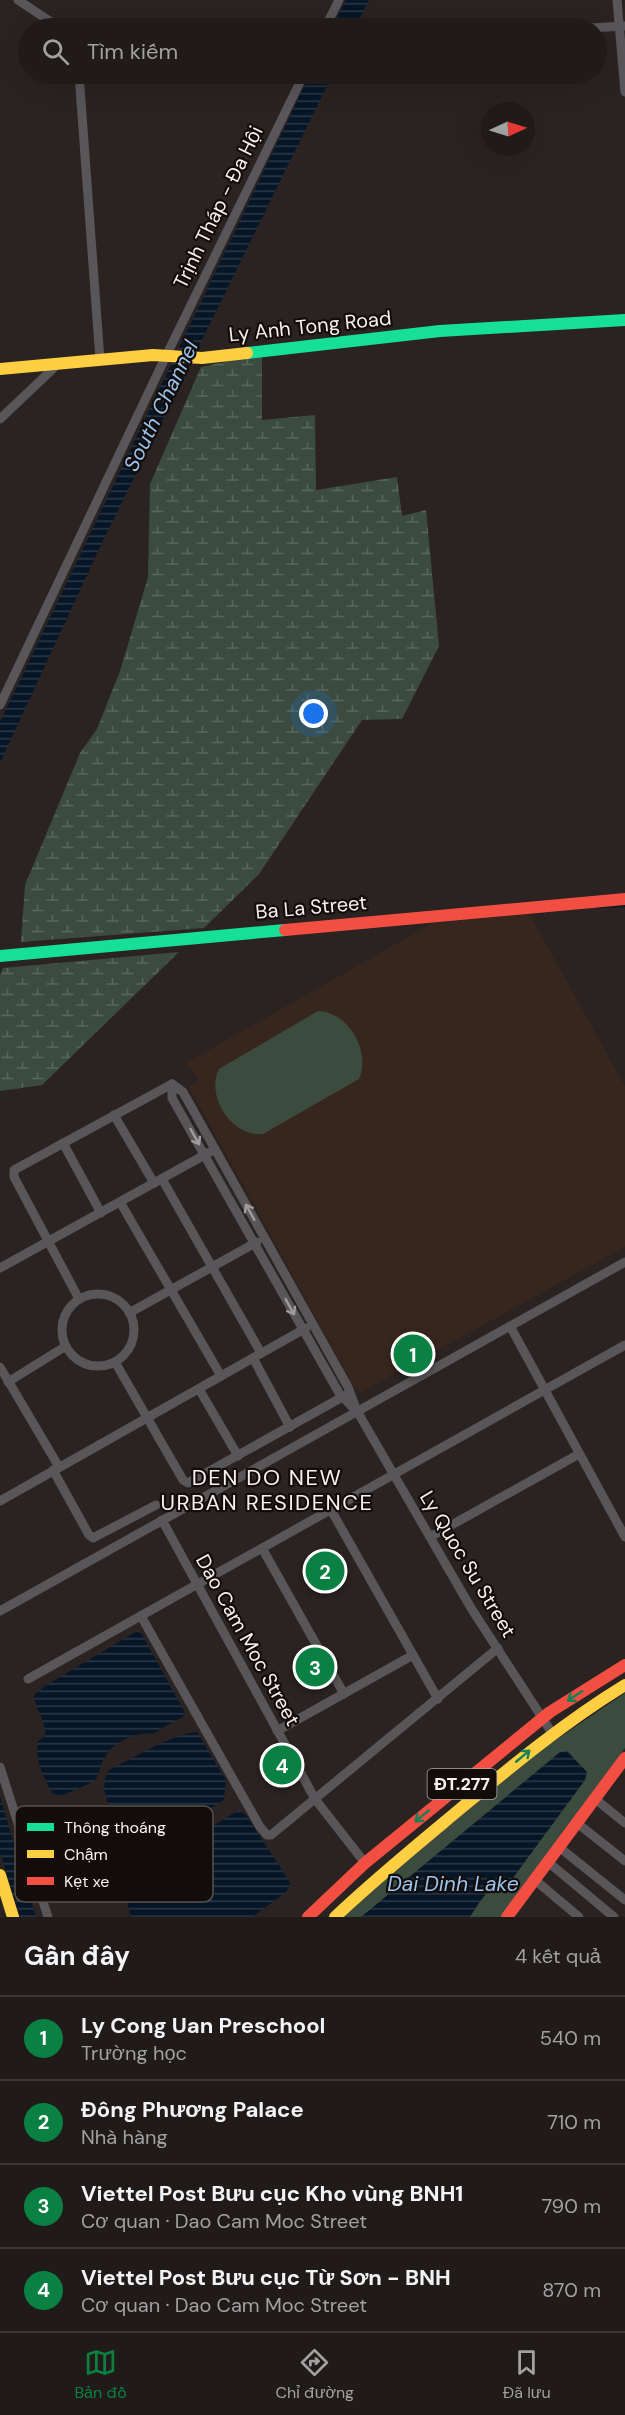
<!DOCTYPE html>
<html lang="vi">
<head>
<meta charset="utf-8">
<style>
	:root { --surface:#201a19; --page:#282322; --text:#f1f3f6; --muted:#a2a1a2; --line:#3d3838; --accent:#0b8043 }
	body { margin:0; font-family:"DM Sans",sans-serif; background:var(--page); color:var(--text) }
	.compass { position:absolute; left:481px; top:102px; width:54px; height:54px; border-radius:50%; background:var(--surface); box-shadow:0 6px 24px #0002; rotate:86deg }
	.you { position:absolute; left:314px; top:714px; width:21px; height:21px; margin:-15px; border:4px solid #fff; border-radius:50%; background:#1a73e8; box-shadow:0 0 0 9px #1a73e833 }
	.badge { display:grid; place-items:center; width:39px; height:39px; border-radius:50%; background:var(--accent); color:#fff; font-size:20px; font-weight:700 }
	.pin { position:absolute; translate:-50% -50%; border:3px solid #fff; box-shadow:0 2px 6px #0006 }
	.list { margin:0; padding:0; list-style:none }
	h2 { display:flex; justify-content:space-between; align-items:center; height:78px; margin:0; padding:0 24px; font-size:26px }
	h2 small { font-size:20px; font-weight:400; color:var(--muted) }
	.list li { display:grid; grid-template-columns:39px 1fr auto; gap:18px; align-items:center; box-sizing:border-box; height:84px; padding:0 24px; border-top:2px solid var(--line) }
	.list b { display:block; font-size:22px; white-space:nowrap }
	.list p { margin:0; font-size:20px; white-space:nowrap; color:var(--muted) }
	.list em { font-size:20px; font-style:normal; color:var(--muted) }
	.icon { flex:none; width:33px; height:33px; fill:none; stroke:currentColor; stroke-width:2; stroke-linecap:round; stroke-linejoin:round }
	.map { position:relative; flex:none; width:625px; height:1917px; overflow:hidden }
	.search { position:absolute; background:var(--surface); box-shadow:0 6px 24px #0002; left:18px; right:18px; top:18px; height:66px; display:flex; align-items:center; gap:15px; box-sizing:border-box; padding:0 21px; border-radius:33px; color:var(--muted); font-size:22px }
	.sheet { height:414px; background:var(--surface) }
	nav { display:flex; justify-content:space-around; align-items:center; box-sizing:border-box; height:84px; border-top:2px solid var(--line); background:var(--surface); font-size:16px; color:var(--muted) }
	nav a { display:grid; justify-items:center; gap:3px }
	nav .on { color:var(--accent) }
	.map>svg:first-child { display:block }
</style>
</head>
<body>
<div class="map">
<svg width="625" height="1917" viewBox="0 0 625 1917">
	<defs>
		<pattern id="wetland-marsh" width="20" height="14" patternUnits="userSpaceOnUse" patternTransform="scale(1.5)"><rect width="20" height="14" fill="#3b4c3f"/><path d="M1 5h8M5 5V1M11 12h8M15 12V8" fill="none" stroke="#58665b"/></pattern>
		<pattern id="water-rules" width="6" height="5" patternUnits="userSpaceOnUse" patternTransform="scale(1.5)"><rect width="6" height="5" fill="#071627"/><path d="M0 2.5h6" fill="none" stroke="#2c3846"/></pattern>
	</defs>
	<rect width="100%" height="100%" fill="#2a2321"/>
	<!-- built -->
	<path fill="#36261e" d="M529,913L625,1086V1247L360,1393L353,1385L189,1087L199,1079L186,1063L431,924Z"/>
	<!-- wetland -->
	<g fill="url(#wetland-marsh)">
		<path d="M262,354V420L315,415L316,490L397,477L402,516L426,510L439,646L402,719L362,720L259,874L204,928L21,942L25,885L80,753L97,729L120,671L148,577L150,484L201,367Z"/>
		<path d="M179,952L42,1085L0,1091V975L3,968Z"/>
	</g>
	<!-- green -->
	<g fill="#3b4c3f">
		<path d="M318,1011C349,1012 371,1052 359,1079L263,1134C233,1138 205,1097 219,1069Z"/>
		<path d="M625,1693V1748L525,1888L500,1917H342L388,1876L541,1750Z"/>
	</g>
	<!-- water -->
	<g fill="url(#water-rules)">
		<path d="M346,0H369L355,28H332Z"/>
		<path d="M310,74H333L99,549L0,763V722Z"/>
		<path d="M137,1631L142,1634L186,1715L152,1734C138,1731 114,1742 107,1754C101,1762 100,1772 95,1781L61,1796L52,1793C44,1779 34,1757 38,1741L45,1736C46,1721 35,1710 34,1695L45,1686Z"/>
		<path d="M197,1732L226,1780L224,1800L196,1817L158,1827L129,1840C118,1821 94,1792 109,1770C134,1758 169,1735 197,1732Z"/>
		<path d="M560,1752L567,1751L587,1772L585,1780L513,1878C495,1876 479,1903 470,1917H361Z"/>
		<path d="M0,1796L36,1917H20L0,1852Z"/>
		<path d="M239,1810L246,1815L289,1881L290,1886L284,1894L252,1917H131L121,1881Z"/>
	</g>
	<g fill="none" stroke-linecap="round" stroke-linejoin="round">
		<!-- stream -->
		<path stroke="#071627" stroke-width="2" d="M598,907L625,906"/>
		<!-- street -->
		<g stroke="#595659" stroke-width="9">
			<path d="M18,0L60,28"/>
			<path d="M617,0L625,92"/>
			<path d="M325,28L339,0"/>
			<path d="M590,28L625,26"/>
			<path d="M79,74L100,360"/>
			<path d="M0,419L58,364"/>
			<path d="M0,705L166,356L304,74"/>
			<path d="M172,1084L183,1092L348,1387L357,1411L471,1608L552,1733"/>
			<path d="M172,1084V1098L339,1393L355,1410"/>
			<path d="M114,1115L154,1183"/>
			<path d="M63,1143L101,1213"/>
			<path d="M162,1179L261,1353"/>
			<path d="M120,1202L221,1376"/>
			<path d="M0,1268L210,1152"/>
			<circle cx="98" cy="1330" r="36"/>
			<path d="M79,1299L14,1177V1170L172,1084"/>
			<path d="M129,1313L257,1242"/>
			<path d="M510,1326L625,1537"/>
			<path d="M253,1358L290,1427"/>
			<path d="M115,1362L183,1480L188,1483L346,1395"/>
			<path d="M0,1367L59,1467"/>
			<path d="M8,1382L66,1346"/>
			<path d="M199,1389L238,1456"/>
			<path d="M53,1470L89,1535L93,1538L156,1505"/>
			<path d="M0,1501L306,1328"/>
			<path d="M331,1510L438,1699"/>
			<path d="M162,1520L315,1799L365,1863"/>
			<path d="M430,1537L579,1454"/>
			<path d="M262,1548L344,1694"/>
			<path d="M0,1611L625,1262"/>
			<path d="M141,1616L260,1827L267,1835H271L498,1648"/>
			<path d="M28,1679L625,1345"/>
			<path d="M277,1731L413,1655"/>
			<path d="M0,1767L48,1917"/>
			<path d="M594,1798L625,1823"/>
			<path d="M577,1823L625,1861"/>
			<path d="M559,1847L625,1900"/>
			<path d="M548,1862L614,1917"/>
			<path d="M535,1880L579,1917"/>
		</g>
		<!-- fast -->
		<g stroke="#16e098" stroke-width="12">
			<path d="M247,353L440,331L625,320"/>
			<path d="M0,956L285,930"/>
		</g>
		<!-- slow -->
		<g stroke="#ffcf43" stroke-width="12">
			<path d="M0,369L153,355L202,358L247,353"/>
			<path d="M0,1875L13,1917"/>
			<path d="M335,1917C375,1879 418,1844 460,1809C513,1765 566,1721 625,1685"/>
		</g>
		<!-- jam -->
		<g stroke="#f24e42" stroke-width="12">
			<path d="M285,930L625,899"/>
			<path d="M308,1917L365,1863L550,1712L625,1665"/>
			<path d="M507,1917L625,1758"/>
		</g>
	</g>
	<!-- one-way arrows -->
	<defs><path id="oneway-shaft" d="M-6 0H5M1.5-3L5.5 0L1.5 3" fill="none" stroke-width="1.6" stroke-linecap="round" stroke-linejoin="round" transform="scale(1.5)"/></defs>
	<g stroke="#a19b9b">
		<use href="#oneway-shaft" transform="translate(195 1137) rotate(61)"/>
		<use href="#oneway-shaft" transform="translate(250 1212) rotate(-119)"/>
		<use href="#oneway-shaft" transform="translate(290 1307) rotate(61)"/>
	</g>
	<g stroke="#148159">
		<use href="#oneway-shaft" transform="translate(575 1696) rotate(147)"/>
		<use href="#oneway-shaft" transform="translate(523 1756) rotate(-40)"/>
		<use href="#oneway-shaft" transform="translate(422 1816) rotate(141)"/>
	</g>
	<g text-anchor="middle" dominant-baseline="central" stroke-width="4.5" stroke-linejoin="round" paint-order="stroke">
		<!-- shield labels -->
		<rect fill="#120d0b" stroke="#b3aca8" stroke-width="1.5" x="427.5" y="1769" width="69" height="30" rx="4.5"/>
		<g font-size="18" font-weight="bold" fill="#f8f0ec">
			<text x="462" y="1784">ĐT.277</text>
		</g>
		<!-- street labels -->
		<g font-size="20" fill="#f8f0ec" stroke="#120d0b">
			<text transform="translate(218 207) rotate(-64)">Trịnh Tháp - Đa Hội</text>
			<text transform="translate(310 326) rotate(-6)">Ly Anh Tong Road</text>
			<text transform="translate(311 907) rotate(-5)">Ba La Street</text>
			<text transform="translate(468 1564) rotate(59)">Ly Quoc Su Street</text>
			<text transform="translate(248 1640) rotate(61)">Dao Cam Moc Street</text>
		</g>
		<!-- water labels -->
		<g font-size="21" font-style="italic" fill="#9ac3ee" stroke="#120d0b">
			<text transform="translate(161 406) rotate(-64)">South Channel</text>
			<text x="453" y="1884">Dai Dinh Lake</text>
		</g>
		<!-- quarter labels -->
		<g font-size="22" letter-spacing="1.5" fill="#f8f0ec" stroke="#120d0b">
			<text x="267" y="1477">DEN DO NEW<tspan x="267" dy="25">URBAN RESIDENCE</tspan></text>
		</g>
	</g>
	<!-- legend -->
	<rect x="15" y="1806" width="198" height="96" rx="9" fill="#120d0b" stroke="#57514e" stroke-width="1.5"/>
	<rect x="27" y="1823" width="27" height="8" fill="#16e098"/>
	<rect x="27" y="1850" width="27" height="8" fill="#ffcf43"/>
	<rect x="27" y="1877" width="27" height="8" fill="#f24e42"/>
	<g font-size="16" fill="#f8f0ec">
		<text x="64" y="1833">Thông thoáng</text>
		<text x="64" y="1860">Chậm</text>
		<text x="64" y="1887">Kẹt xe</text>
	</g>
</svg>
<svg class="compass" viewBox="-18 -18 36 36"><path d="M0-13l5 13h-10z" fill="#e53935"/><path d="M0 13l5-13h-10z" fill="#a2a1a2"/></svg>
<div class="you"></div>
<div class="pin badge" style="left:413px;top:1354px">1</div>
<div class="pin badge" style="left:325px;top:1571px">2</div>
<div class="pin badge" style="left:315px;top:1667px">3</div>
<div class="pin badge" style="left:282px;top:1765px">4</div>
<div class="search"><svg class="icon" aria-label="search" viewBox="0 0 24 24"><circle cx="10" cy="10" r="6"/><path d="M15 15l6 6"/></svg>Tìm kiếm</div>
</div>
<section class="sheet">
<h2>Gần đây<small>4 kết quả</small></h2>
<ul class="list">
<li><span class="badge">1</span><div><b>Ly Cong Uan Preschool</b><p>Trường học</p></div><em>540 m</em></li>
<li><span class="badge">2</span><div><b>Đông Phương Palace</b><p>Nhà hàng</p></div><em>710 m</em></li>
<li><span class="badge">3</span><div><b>Viettel Post Bưu cục Kho vùng BNH1</b><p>Cơ quan · Dao Cam Moc Street</p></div><em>790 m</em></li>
<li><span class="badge">4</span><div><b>Viettel Post Bưu cục Từ Sơn - BNH</b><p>Cơ quan · Dao Cam Moc Street</p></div><em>870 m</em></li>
</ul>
</section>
<nav>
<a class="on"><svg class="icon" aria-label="map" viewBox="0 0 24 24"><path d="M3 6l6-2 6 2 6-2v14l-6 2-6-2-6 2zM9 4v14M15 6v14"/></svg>Bản đồ</a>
<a><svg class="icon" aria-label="directions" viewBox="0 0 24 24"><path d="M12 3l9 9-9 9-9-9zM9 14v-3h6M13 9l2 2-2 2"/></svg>Chỉ đường</a>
<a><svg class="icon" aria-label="saved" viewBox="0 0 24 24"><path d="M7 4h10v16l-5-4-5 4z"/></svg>Đã lưu</a>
</nav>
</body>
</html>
